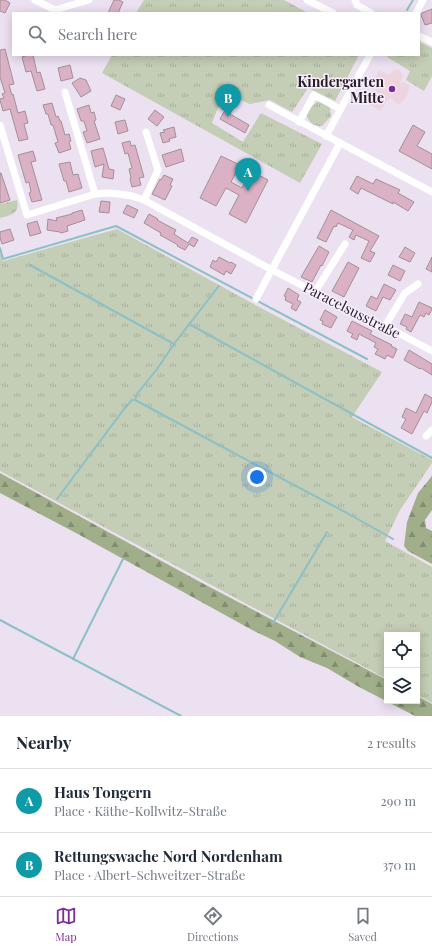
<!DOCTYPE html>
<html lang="en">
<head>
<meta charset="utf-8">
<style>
	:root { --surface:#fff; --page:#f6f6f7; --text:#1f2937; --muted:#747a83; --line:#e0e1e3; --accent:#7f2a99 }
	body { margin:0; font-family:"Playfair Display",serif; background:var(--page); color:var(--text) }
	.controls { position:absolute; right:12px; bottom:12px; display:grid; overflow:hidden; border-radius:0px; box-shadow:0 2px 10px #0003 }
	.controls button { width:36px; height:36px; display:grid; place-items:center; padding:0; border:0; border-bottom:1px solid var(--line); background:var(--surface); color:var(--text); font:20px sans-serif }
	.you { position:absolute; left:257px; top:477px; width:14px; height:14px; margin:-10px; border:3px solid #fff; border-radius:50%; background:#1a73e8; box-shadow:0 0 0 6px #1a73e833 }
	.badge { display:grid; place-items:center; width:26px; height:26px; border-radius:50%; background:var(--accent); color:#fff; font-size:13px; font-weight:700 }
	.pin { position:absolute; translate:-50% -33px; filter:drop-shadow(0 1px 2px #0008) }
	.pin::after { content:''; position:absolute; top:21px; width:14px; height:12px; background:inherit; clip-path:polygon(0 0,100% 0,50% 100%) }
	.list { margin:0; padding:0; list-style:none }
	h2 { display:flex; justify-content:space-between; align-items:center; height:52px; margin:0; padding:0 16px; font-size:17px }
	h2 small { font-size:13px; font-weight:400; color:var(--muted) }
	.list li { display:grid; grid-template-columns:26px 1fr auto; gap:12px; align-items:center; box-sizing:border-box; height:64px; padding:0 16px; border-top:1px solid var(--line) }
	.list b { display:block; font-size:15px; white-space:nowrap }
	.list p { margin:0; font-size:13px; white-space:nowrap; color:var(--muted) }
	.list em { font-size:13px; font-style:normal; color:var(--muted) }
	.icon { flex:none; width:22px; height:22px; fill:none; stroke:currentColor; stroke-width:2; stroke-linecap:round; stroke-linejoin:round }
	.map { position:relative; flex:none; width:432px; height:716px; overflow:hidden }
	.search { position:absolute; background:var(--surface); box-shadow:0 2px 10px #0003; left:12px; right:12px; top:12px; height:44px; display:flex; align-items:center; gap:10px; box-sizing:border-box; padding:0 14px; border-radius:0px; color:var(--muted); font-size:15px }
	.sheet { height:180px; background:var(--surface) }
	nav { display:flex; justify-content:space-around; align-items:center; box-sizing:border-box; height:56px; border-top:1px solid var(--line); background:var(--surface); font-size:11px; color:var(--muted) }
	nav a { display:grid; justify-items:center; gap:2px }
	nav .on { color:var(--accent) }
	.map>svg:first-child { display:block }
</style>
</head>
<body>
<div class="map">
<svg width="432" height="716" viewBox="0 0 432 716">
	<defs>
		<pattern id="grass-tufts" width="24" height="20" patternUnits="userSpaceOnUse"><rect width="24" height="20" fill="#c4cdb5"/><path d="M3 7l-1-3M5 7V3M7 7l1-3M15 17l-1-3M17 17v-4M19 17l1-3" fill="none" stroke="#a8b09c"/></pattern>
		<pattern id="forest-firs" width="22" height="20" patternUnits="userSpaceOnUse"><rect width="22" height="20" fill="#a0af89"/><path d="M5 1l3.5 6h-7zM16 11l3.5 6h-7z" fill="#828e70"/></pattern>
		<pattern id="park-crowns" width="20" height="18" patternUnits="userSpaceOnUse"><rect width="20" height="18" fill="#c4cdb5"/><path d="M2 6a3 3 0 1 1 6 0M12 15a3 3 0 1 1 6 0" fill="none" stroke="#a8b09c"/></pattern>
	</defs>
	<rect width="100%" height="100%" fill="#ece1f1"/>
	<!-- education -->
	<path fill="#edd4de" d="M399,69L403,76L400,84L403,82L410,86L406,97L399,105L394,102L392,98L387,100L381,111L363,101L367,94L375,91L378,84L375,78L379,70L387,74V75L391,74L392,71Z"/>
	<!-- grass -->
	<g fill="url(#grass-tufts)">
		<path d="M144,0H284L308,13H136Z"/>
		<path d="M419,42L432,48V76L424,91L406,80L410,71L387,57L388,55H419Z"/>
		<path d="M112,55H359L335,101L308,88L292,112L270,100L250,104L227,94L219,105L212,123L243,142L261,113L322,144L300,183L102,73Z"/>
		<path d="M317,102H325L330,108L331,116L322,126C313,126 310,124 307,116L310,108Z"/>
		<path d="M117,229L259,307L382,372L352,417L432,460V463L400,510L385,541L432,567V703L417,695V635H387V679L230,595L0,471V252L3,261Z"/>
	</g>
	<!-- forest -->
	<g fill="url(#forest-firs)">
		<path d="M0,473L202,583L387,680V701H417V696L432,704V716H415L359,687L327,668L300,657L275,641L254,631L76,533L0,493Z"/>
		<path d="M432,476V510L425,520L426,528L432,531V564L408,551L404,546L407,522L418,493Z"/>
	</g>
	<!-- park -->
	<path fill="url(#park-crowns)" d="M17,200C20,214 11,215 0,218V204Z"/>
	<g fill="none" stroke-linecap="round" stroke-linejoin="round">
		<!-- stream -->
		<g stroke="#8cc0c8" stroke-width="2">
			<path d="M407,10L413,0"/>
			<path d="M0,248L3,259L116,226L367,359"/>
			<path d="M30,265L174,344"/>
			<path d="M189,324L432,458"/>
			<path d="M135,400L262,468L347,513L393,539"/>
			<path d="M57,499L124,409L132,400H135L137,394L157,369L174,344L218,287"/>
			<path d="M0,620L181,716"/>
			<path d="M273,623L327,532"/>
			<path d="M73,659L123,559"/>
		</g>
	</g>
	<!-- building -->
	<g fill="#dbb1c5" stroke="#a29098">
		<path d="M0,0H5L10,3L5,13L0,11Z"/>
		<path d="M114,0H119L123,2L118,13H108Z"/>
		<path d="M432,9V23L425,25L421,15L422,13Z"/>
		<path d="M5,49L14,84L9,85L12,95L13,94L18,113L25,111L28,123L24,124L28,139L19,141L10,109L3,111L0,100V99L4,98L2,94L5,93L0,77V50Z"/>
		<path d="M28,55H33L37,73L40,72L45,89L37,91L31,71L26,72L22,57Z"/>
		<path d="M70,65L73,78L61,81L58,68Z"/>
		<path d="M80,78L86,80L91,91L81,97L72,83Z"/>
		<path d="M116,95L125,99L120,110L111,106Z"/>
		<path d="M229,97L237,101L230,114L249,125L245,133L220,119L225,110L222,109Z"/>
		<path d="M52,103L56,117L58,116L60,121H61L65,135L69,134L71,141L69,142L71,149L59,153L55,143L58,142L53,125H51L48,114H46L43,105Z"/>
		<path d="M89,105L91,113L94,112L96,120L94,121L100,139L87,143L83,132L87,131L84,121H81L77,109Z"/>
		<path d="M155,110L164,117L157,126L148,119Z"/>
		<path d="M125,120L128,131L118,134L115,122Z"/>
		<path d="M413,125L425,132L417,146L432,154V169L399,151Z"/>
		<path d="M174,127L176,137L169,139L170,141L163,143L160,133L165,132L163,130Z"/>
		<path d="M130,141L131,146L135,145L144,177L139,178L141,185L132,187L130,179L131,178L129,169L132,168L128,153L125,154L122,143Z"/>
		<path d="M103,148L109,169L114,170L113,179L102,177L104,164L95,167L91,151Z"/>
		<path d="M181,149L184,161L166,167L162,155Z"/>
		<path d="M33,151L36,161L31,162L42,200L32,202L29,193L31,192L29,182L26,183L18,155Z"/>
		<path d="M221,156L240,165L231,182L242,188L251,171L268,180L246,223L229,214L239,195L226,188L216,206L200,198Z"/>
		<path d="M70,162L73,175L78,174L82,188L69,192L66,181H64L59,164Z"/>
		<path d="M0,173H1L10,200L0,203Z"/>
		<path d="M164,175L173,179L170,185L172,186L165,200L152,194L160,179L161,180Z"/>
		<path d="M357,176L373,184L376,179L400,190L398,193L414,202L408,211L393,202V204L361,188L358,194L350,189Z"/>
		<path d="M101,201L110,202L109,213L99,212Z"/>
		<path d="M127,205L138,210L134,218L123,213Z"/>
		<path d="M82,210L85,220L67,226L68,231L61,233L60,232L47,230L48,219L57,221L56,218L72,214V213Z"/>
		<path d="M331,210L379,236L370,251L375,253L370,262L361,258L369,241L356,235L354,240L349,237L353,230L338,223L336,227L334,226L326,242L317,238Z"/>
		<path d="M149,214L158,219L157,220L176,230L174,234L188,243L192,237L198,240L194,247L189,244L185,250L177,246L178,245L160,235L161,233L144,223Z"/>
		<path d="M37,221L41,233L30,236L27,224Z"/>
		<path d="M10,229L14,240L2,244L0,238V232Z"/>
		<path d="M319,246L329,252L322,266L321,265L312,282L301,277Z"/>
		<path d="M405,247L415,253L410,262L399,257Z"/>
		<path d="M219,257L230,263L231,262L236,265L231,274L226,271L224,275L210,267L213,260L216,262Z"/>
		<path d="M432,257V272L426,269Z"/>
		<path d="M348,262L359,268L344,297L332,291Z"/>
		<path d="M393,265L405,271L400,281L388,275Z"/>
		<path d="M384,284L396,290L390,300L383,297L376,311L366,306L371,296L377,299Z"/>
		<path d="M288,288L299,295L297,300L301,302L296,311L291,308L293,304L285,300L286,297L284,296Z"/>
		<path d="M419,302L432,308V309L429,315L426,313L424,317L420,315L411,332L406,329L407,327L400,324L405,314L412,317Z"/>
		<path d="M325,310L337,317L331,328L322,324L323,321L320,320Z"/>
		<path d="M352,321L372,331L370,334L392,345L391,346L397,349L393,358L387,355L385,359L375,354L378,349L374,347L376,343L359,334L357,340L351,337L353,334L347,331Z"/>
		<path d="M409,350L432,364V375L421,368L420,369L404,360Z"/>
		<path d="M425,394L432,398V402L427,413L424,411L412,434L401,428L406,419L402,417L406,408L416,413Z"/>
	</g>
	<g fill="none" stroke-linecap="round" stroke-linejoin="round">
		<!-- minor -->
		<g stroke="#fff" stroke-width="7">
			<path d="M35,0L55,10L89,0"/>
			<path d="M307,0L333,13"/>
			<path d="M355,0L357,5L371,13"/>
			<path d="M416,13L423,0"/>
			<path d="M419,36L432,42"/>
			<path d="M65,92L95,194"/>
			<path d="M269,105L432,192"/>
			<path d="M299,122L314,95L340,109"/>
			<path d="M0,125L27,215L95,194L107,193L119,194L132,196L144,200L272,270L315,292L375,325L385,326L432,351"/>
			<path d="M326,136L370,55"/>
			<path d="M144,200L158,170L146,132"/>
			<path d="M315,292L345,244"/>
			<path d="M256,299L340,143"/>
			<path d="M385,326L405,293L418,284"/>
			<path d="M426,436L432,430"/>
		</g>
	</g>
	<!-- markers -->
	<circle fill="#7f2a99" stroke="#f9eefe" stroke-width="1.5" cx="392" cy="89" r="4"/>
	<g text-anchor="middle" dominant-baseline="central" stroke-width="3" stroke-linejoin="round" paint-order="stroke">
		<!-- poi labels -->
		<g font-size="14" font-weight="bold" fill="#252127" stroke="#f9eefe" text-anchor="end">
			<text x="384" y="81">Kindergarten<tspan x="384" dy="16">Mitte</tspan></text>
		</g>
		<!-- street labels -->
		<g font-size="14" fill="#252127" stroke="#f9eefe">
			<text transform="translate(352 310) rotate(27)">Paracelsusstraße</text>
		</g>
	</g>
</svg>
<div class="controls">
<button><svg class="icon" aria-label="locate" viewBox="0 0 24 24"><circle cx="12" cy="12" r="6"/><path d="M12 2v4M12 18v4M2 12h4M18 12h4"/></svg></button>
<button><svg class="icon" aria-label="layers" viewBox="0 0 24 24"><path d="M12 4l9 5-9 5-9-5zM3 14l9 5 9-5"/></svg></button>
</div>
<div class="you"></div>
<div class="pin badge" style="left:248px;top:191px;background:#0f9aa8">A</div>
<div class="pin badge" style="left:228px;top:117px;background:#0f9aa8">B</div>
<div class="search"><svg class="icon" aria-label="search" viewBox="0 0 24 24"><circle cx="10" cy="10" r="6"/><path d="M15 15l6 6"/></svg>Search here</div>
</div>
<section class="sheet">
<h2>Nearby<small>2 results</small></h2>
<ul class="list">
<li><span class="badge" style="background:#0f9aa8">A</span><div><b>Haus Tongern</b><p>Place · Käthe-Kollwitz-Straße</p></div><em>290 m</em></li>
<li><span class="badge" style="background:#0f9aa8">B</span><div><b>Rettungswache Nord Nordenham</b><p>Place · Albert-Schweitzer-Straße</p></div><em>370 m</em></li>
</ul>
</section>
<nav>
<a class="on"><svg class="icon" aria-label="map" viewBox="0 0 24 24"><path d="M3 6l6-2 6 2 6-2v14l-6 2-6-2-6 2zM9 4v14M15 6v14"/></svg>Map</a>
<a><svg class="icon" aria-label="directions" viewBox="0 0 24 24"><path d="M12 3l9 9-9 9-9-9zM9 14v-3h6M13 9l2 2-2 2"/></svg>Directions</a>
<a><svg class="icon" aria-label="saved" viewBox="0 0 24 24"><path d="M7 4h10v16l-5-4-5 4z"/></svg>Saved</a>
</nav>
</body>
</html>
